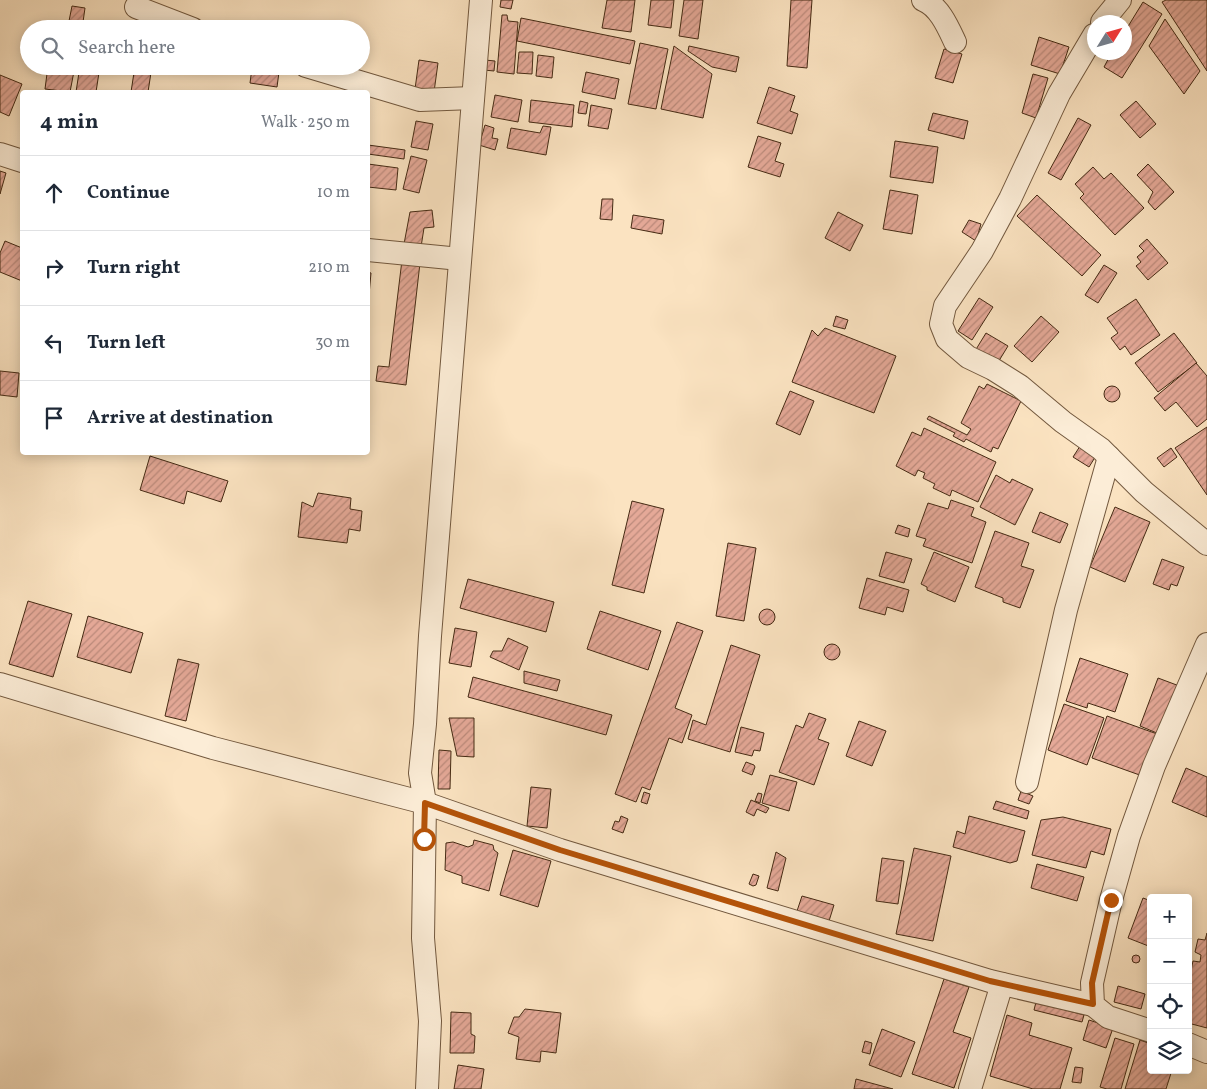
<!DOCTYPE html>
<html lang="en">
<head>
<meta charset="utf-8">
<style>
	:root { --surface:#fff; --page:#f2f2f3; --text:#1f2937; --muted:#747a83; --line:#e0e1e3 }
	body { margin:0; font-family:Vollkorn,serif; background:var(--page); color:var(--text) }
	.controls { position:absolute; right:15px; bottom:15px; display:grid; overflow:hidden; border-radius:5px; box-shadow:0 2px 12px #0003 }
	.controls button { width:45px; height:45px; display:grid; place-items:center; padding:0; border:0; border-bottom:1px solid var(--line); background:var(--surface); color:var(--text); font:25px sans-serif }
	.compass { position:absolute; left:1087px; top:15px; width:45px; height:45px; border-radius:50%; background:var(--surface); box-shadow:0 2px 12px #0003; rotate:53deg }
	.stop { position:absolute; width:15px; height:15px; margin:-11px; border:4px solid #b45309; border-radius:50%; background:#fff }
	.stop.end { background:#b45309; border-color:#fff; box-shadow:0 1px 5px #0008 }
	.list { margin:0; padding:0; list-style:none }
	h2 { display:flex; justify-content:space-between; align-items:center; height:65px; margin:0; padding:0 20px; font-size:21px }
	h2 small { font-size:16px; font-weight:400; color:var(--muted) }
	.list li { display:grid; grid-template-columns:32px 1fr auto; gap:15px; align-items:center; box-sizing:border-box; height:75px; padding:0 20px; border-top:1px solid var(--line) }
	.list b { display:block; font-size:19px; white-space:nowrap }
	.list em { font-size:16px; font-style:normal; color:var(--muted) }
	.icon { flex:none; width:28px; height:28px; fill:none; stroke:currentColor; stroke-width:2; stroke-linecap:round; stroke-linejoin:round }
	.map { position:relative; flex:none; width:1207px; height:1089px; overflow:hidden }
	.search { position:absolute; background:var(--surface); box-shadow:0 2px 12px #0003; left:20px; top:20px; width:350px; height:55px; display:flex; align-items:center; gap:12px; box-sizing:border-box; padding:0 18px; border-radius:28px; color:var(--muted); font-size:19px }
	.panel { position:absolute; background:var(--surface); box-shadow:0 2px 12px #0003; left:20px; top:90px; width:350px; height:365px; border-radius:5px }
	.map>svg:first-child { display:block }
</style>
</head>
<body>
<div class="map">
<svg width="1207" height="1089" viewBox="0 0 1207 1089">
	<defs>
		<pattern id="building-hatch" width="6" height="6" patternUnits="userSpaceOnUse" patternTransform="scale(1.25)"><rect width="6" height="6" fill="#e5a998"/><path d="M-1 1l2-2M0 6l6-6M5 7l2-2" fill="none" stroke="#bb8a7b"/></pattern>
	</defs>
	<rect width="100%" height="100%" fill="#fbe3c1"/>
	<filter id="stains"><feTurbulence type="fractalNoise" baseFrequency=".004" numOctaves="4"/><feColorMatrix values="0 0 0 0 .2 0 0 0 0 .09 0 0 0 0 .02 0 0 0 .5 -.17"/></filter>
	<radialGradient id="worn" r=".72"><stop offset=".6" stop-color="#630" stop-opacity="0"/><stop offset="1" stop-color="#630" stop-opacity=".3"/></radialGradient>
	<!-- building -->
	<g fill="url(#building-hatch)" stroke="#452a13">
		<path d="M501,0H513L511,9L500,7Z"/>
		<path d="M607,0H635L631,32L602,28Z"/>
		<path d="M651,0H674L671,28L648,25Z"/>
		<path d="M684,0H703L698,39L679,36Z"/>
		<path d="M791,0H812L807,68L787,66Z"/>
		<path d="M1166,0H1207V71L1162,2Z"/>
		<path d="M1143,2L1162,14L1122,78L1104,67L1112,52H1124V33Z"/>
		<path d="M72,6L85,8L82,29H55L56,23L68,26Z"/>
		<path d="M502,15H507L508,21L518,22L514,74L497,72Z"/>
		<path d="M521,18L635,41L630,64L517,41Z"/>
		<path d="M1165,19L1200,71L1184,94L1149,46Z"/>
		<path d="M1039,37L1069,47L1060,74L1031,65Z"/>
		<path d="M640,43L668,49L656,109L628,104Z"/>
		<path d="M674,46L712,74L703,118L661,109Z"/>
		<path d="M689,46L739,57L736,72L712,67L688,51Z"/>
		<path d="M944,49L962,54L953,83L935,78Z"/>
		<path d="M519,52H533L532,74L517,73Z"/>
		<path d="M538,55L554,57L552,78L536,76Z"/>
		<path d="M419,60L438,63L434,92L415,89Z"/>
		<path d="M485,60L495,61L494,71L484,70Z"/>
		<path d="M48,66H75L70,92L45,89Z"/>
		<path d="M80,66H100L96,92H76Z"/>
		<path d="M135,66H152L148,92H131Z"/>
		<path d="M252,68L279,72L277,87L250,83Z"/>
		<path d="M586,72L619,79L615,99L582,92Z"/>
		<path d="M1033,74L1048,78L1036,118L1022,113Z"/>
		<path d="M0,75L22,84L9,116L0,112Z"/>
		<path d="M769,87L795,96L790,111L798,114L792,134L757,123Z"/>
		<path d="M495,95L522,100L518,122L491,117Z"/>
		<path d="M531,100L574,105L572,127L529,122Z"/>
		<path d="M580,101L588,103L586,114L578,113Z"/>
		<path d="M1136,101L1156,124L1140,138L1120,115Z"/>
		<path d="M591,105L612,109L608,129L588,126Z"/>
		<path d="M933,113L968,121L964,139L928,130Z"/>
		<path d="M1078,118L1091,125L1061,180L1048,173Z"/>
		<path d="M416,121L433,124L428,150L411,147Z"/>
		<path d="M485,125L494,128L492,138L498,139L495,150L479,145Z"/>
		<path d="M543,126L551,127L546,155L507,148L511,128L540,133Z"/>
		<path d="M758,136L781,143L775,161L784,164L780,177L748,167Z"/>
		<path d="M895,141L938,147L933,183L890,177Z"/>
		<path d="M368,145L405,150L404,159L368,154Z"/>
		<path d="M411,156L427,160L419,193L403,189Z"/>
		<path d="M368,164L398,168L396,190L368,187Z"/>
		<path d="M1148,164L1174,192L1155,210L1148,202L1153,192L1137,175Z"/>
		<path d="M1093,167L1104,179L1111,173L1144,208L1115,235L1080,198L1084,194L1075,184Z"/>
		<path d="M0,171L6,173L0,194Z"/>
		<path d="M890,190L918,195L912,234L883,229Z"/>
		<path d="M1037,195L1101,255L1082,276L1017,216Z"/>
		<path d="M602,199H613L612,220L600,219Z"/>
		<path d="M432,210L434,227L424,228L421,247L404,244L410,212Z"/>
		<path d="M838,212L863,225L850,251L825,238Z"/>
		<path d="M633,215L664,220L662,234L631,228Z"/>
		<path d="M969,220L981,224L976,241L962,232Z"/>
		<path d="M1147,239L1168,263L1148,280L1136,266L1141,262L1137,257L1144,251L1139,246Z"/>
		<path d="M5,241L22,248V281L0,272V253Z"/>
		<path d="M402,260L420,263L406,385L376,381L378,366L389,367Z"/>
		<path d="M1104,265L1117,273L1098,303L1085,295Z"/>
		<path d="M368,272L371,273L368,306Z"/>
		<path d="M979,298L993,307L972,340L958,331Z"/>
		<path d="M1136,299L1160,335L1131,355L1125,346L1120,350L1111,338L1118,333L1107,318Z"/>
		<path d="M836,316L848,320L845,329L833,326Z"/>
		<path d="M1041,316L1059,332L1032,362L1014,346Z"/>
		<path d="M825,328L896,356L874,413L792,382L812,330L818,336Z"/>
		<path d="M986,333L1008,346L997,364L975,351Z"/>
		<path d="M1174,333L1197,363L1158,392L1135,363Z"/>
		<path d="M1196,363L1207,376V419L1197,427L1176,402L1165,411L1154,398Z"/>
		<path d="M0,371L19,373L17,397L0,395Z"/>
		<path d="M987,384L1021,401L998,449L993,447L991,452L966,439L964,442L953,436L955,433L927,419L929,416L967,435L971,429L961,423L979,386L984,389Z"/>
		<circle cx="1112" cy="394" r="8"/>
		<path d="M790,391L814,401L800,435L776,424Z"/>
		<path d="M1207,427V495L1175,448Z"/>
		<path d="M924,428L996,462L978,502L952,490L950,496L933,488L935,484L923,478L925,473L918,470L915,476L896,466L912,432L921,436Z"/>
		<path d="M1084,440L1099,451L1089,467L1073,457Z"/>
		<path d="M1171,448L1177,457L1164,467L1157,458Z"/>
		<path d="M150,456L228,481L221,502L187,491L184,504L140,490Z"/>
		<path d="M996,475L1010,483L1012,479L1033,489L1015,525L980,507Z"/>
		<path d="M318,493L351,498L350,509L362,511L360,531L349,529L347,543L298,537L302,502L313,507Z"/>
		<path d="M951,500L974,508L971,516L986,522L972,563L923,546L926,539L916,536L928,503L948,509Z"/>
		<path d="M632,501L664,509L644,593L612,585Z"/>
		<path d="M1115,507L1150,522L1125,582L1090,567Z"/>
		<path d="M1040,512L1068,524L1060,543L1032,532Z"/>
		<path d="M898,525L910,529L908,537L895,533Z"/>
		<path d="M995,531L1029,543L1021,566L1034,570L1020,608L1003,602V598L975,587Z"/>
		<path d="M728,543L756,548L744,621L716,616Z"/>
		<path d="M886,552L912,559L904,583L879,576Z"/>
		<path d="M934,552L969,567L955,602L927,590V587L921,584Z"/>
		<path d="M1162,559L1184,567L1177,586L1171,584L1169,590L1153,584Z"/>
		<path d="M867,578L909,590L903,612L887,607L885,615L859,608Z"/>
		<path d="M468,579L554,602L546,632L460,608Z"/>
		<path d="M28,601L72,614L53,677L9,664Z"/>
		<circle cx="767" cy="617" r="8"/>
		<path d="M600,611L661,631L648,670L587,649Z"/>
		<path d="M88,616L143,633L131,673L77,657Z"/>
		<path d="M677,622L703,631L675,708L692,715L682,743L669,738L650,790L642,787L636,802L615,794Z"/>
		<path d="M455,628L477,632L471,667L449,663Z"/>
		<path d="M508,638L528,647L519,670L490,657L493,651H502Z"/>
		<circle cx="832" cy="652" r="8"/>
		<path d="M731,645L760,655L730,752L688,739L693,720L706,725Z"/>
		<path d="M1080,658L1128,674L1115,712L1088,703L1087,708L1066,701Z"/>
		<path d="M178,659L199,664L186,721L165,716Z"/>
		<path d="M524,671L560,680L557,691L524,683Z"/>
		<path d="M473,677L612,715L606,735L468,697Z"/>
		<path d="M1158,678L1182,687L1164,736L1140,726Z"/>
		<path d="M1064,704L1104,718L1087,765L1048,750Z"/>
		<path d="M809,713L826,719L818,739L829,743L814,785L779,772L796,725L803,728Z"/>
		<path d="M1107,716L1160,735L1148,778L1092,758Z"/>
		<path d="M449,718H474V757L457,756Z"/>
		<path d="M859,721L886,731L872,766L846,756Z"/>
		<path d="M741,727L764,733L760,751L754,750L752,756L735,752Z"/>
		<path d="M439,750L451,751L450,789H438Z"/>
		<path d="M746,762L754,765L755,767L752,775L742,771Z"/>
		<path d="M1186,768L1207,777V817L1172,802Z"/>
		<path d="M770,775L797,782L789,811L762,803Z"/>
		<path d="M531,787L551,789L547,828L527,826Z"/>
		<path d="M1021,791L1033,796L1029,804L1018,800Z"/>
		<path d="M644,792L650,794L647,804L641,802Z"/>
		<path d="M758,793L762,794L760,803L755,801Z"/>
		<path d="M751,800L769,808L766,813L757,809L754,816L746,812Z"/>
		<path d="M996,801L1029,811L1027,819L993,809Z"/>
		<path d="M621,816L628,819L623,833L612,829L615,821L619,822Z"/>
		<path d="M969,816L1025,831L1017,861L1010,863L953,847L957,831L965,834Z"/>
		<path d="M1063,817L1111,829L1104,855L1091,851L1086,868L1032,855L1041,820Z"/>
		<path d="M474,840L493,845L494,850L498,853L489,891L462,883V876L445,870L446,843L453,842L468,847L473,845Z"/>
		<path d="M914,848L951,856L933,941L896,934Z"/>
		<path d="M513,850L551,861L538,907L500,895Z"/>
		<path d="M776,852L786,858L778,891L767,888Z"/>
		<path d="M882,858L904,861L898,904L876,901Z"/>
		<path d="M1037,864L1084,877L1077,901L1031,888Z"/>
		<path d="M753,874L759,876L756,885L753,886L749,884Z"/>
		<path d="M802,896L834,905L829,921L797,911Z"/>
		<path d="M1143,898L1151,901V947L1128,938Z"/>
		<path d="M1207,933V1028L1188,1023V984L1193,961L1200,962L1201,955L1195,952L1198,939L1205,940Z"/>
		<circle cx="1136" cy="959" r="4"/>
		<path d="M944,979L969,987L953,1032L971,1038L954,1088L912,1074Z"/>
		<path d="M1118,986L1145,994L1141,1009L1114,1002Z"/>
		<path d="M1036,1002L1084,1015L1082,1022L1034,1010Z"/>
		<path d="M525,1009L561,1013L556,1053L541,1051L540,1062L516,1059L519,1037L508,1033L514,1017H519Z"/>
		<path d="M451,1012L471,1013V1034L475,1036L474,1053H450Z"/>
		<path d="M1007,1015L1032,1023L1029,1035L1072,1048L1060,1089H1033L990,1076Z"/>
		<path d="M1089,1020L1113,1028L1106,1048L1083,1040Z"/>
		<path d="M882,1029L915,1042L901,1077L869,1065Z"/>
		<path d="M1115,1038L1134,1044L1121,1089H1107L1100,1087Z"/>
		<path d="M1140,1040L1151,1044V1070H1172L1166,1089H1125Z"/>
		<path d="M865,1041L872,1043L870,1054L862,1052Z"/>
		<path d="M458,1065L484,1069L481,1089H454Z"/>
		<path d="M1075,1067L1083,1068L1081,1083L1072,1082Z"/>
		<path d="M856,1079L893,1089H854Z"/>
	</g>
	<g fill="none" stroke-linecap="round" stroke-linejoin="round">
		<!-- minor casing -->
		<g stroke="#72583e" stroke-width="24">
			<g id="minor">
				<path d="M923,0C939,6 948,27 955,42"/>
				<path d="M136,7L193,29"/>
				<path d="M1102,22L1120,0"/>
				<path d="M1094,35L1059,94L1010,199L982,251L945,306L941,324L947,339L968,357L993,369L1020,386L1063,422L1101,449L1144,492L1207,544"/>
				<path d="M306,66L420,100L473,98"/>
				<path d="M0,154L22,161"/>
				<path d="M368,250L460,259"/>
				<path d="M0,684L213,748L425,803L560,850L990,981L1093,1005"/>
				<path d="M1027,782L1066,610L1109,457"/>
				<path d="M1151,1031L1108,1017L1093,1005L1092,983L1111,900L1129,836L1154,766L1207,644"/>
				<path d="M1188,1044L1207,1052"/>
				<path d="M427,1089L430,1021L423,938L425,803L420,773L425,724L430,636L481,0"/>
				<path d="M970,1089L1002,984"/>
			</g>
		</g>
		<!-- minor -->
		<use href="#minor" stroke="#fcedd7" stroke-width="22"/>
	</g>
	<g fill="none" stroke-linecap="round" stroke-linejoin="round">
		<!-- route -->
		<path stroke="#b45309" stroke-width="6" d="M424,839L425,803L560,850L990,981L1093,1004L1092,983L1111,900"/>
	</g>
	<rect width="100%" height="100%" filter="url(#stains)"/>
	<rect width="100%" height="100%" fill="url(#worn)"/>
</svg>
<div class="controls">
<button>+</button>
<button>−</button>
<button><svg class="icon" aria-label="locate" viewBox="0 0 24 24"><circle cx="12" cy="12" r="6"/><path d="M12 2v4M12 18v4M2 12h4M18 12h4"/></svg></button>
<button><svg class="icon" aria-label="layers" viewBox="0 0 24 24"><path d="M12 4l9 5-9 5-9-5zM3 14l9 5 9-5"/></svg></button>
</div>
<svg class="compass" viewBox="-18 -18 36 36"><path d="M0-13l5 13h-10z" fill="#e53935"/><path d="M0 13l5-13h-10z" fill="#747a83"/></svg>
<div class="stop" style="left:424px;top:839px"></div>
<div class="stop end" style="left:1111px;top:900px"></div>
<div class="search"><svg class="icon" aria-label="search" viewBox="0 0 24 24"><circle cx="10" cy="10" r="6"/><path d="M15 15l6 6"/></svg>Search here</div>
<section class="panel">
<h2>4 min<small>Walk · 250 m</small></h2>
<ul class="list">
<li><svg class="icon" aria-label="ahead" viewBox="0 0 24 24"><path d="M12 20V5M6 11l6-6 6 6"/></svg><div><b>Continue</b></div><em>10 m</em></li>
<li><svg class="icon" aria-label="right" viewBox="0 0 24 24"><path d="M7 20v-9h11M14 6l5 5-5 5"/></svg><div><b>Turn right</b></div><em>210 m</em></li>
<li><svg class="icon" aria-label="left" viewBox="0 0 24 24"><path d="M17 20v-9H6M10 6l-5 5 5 5"/></svg><div><b>Turn left</b></div><em>30 m</em></li>
<li><svg class="icon" aria-label="arrive" viewBox="0 0 24 24"><path d="M6 21V4h12l-3 4 3 4H6"/></svg><div><b>Arrive at destination</b></div></li>
</ul>
</section>
</div>
</body>
</html>
